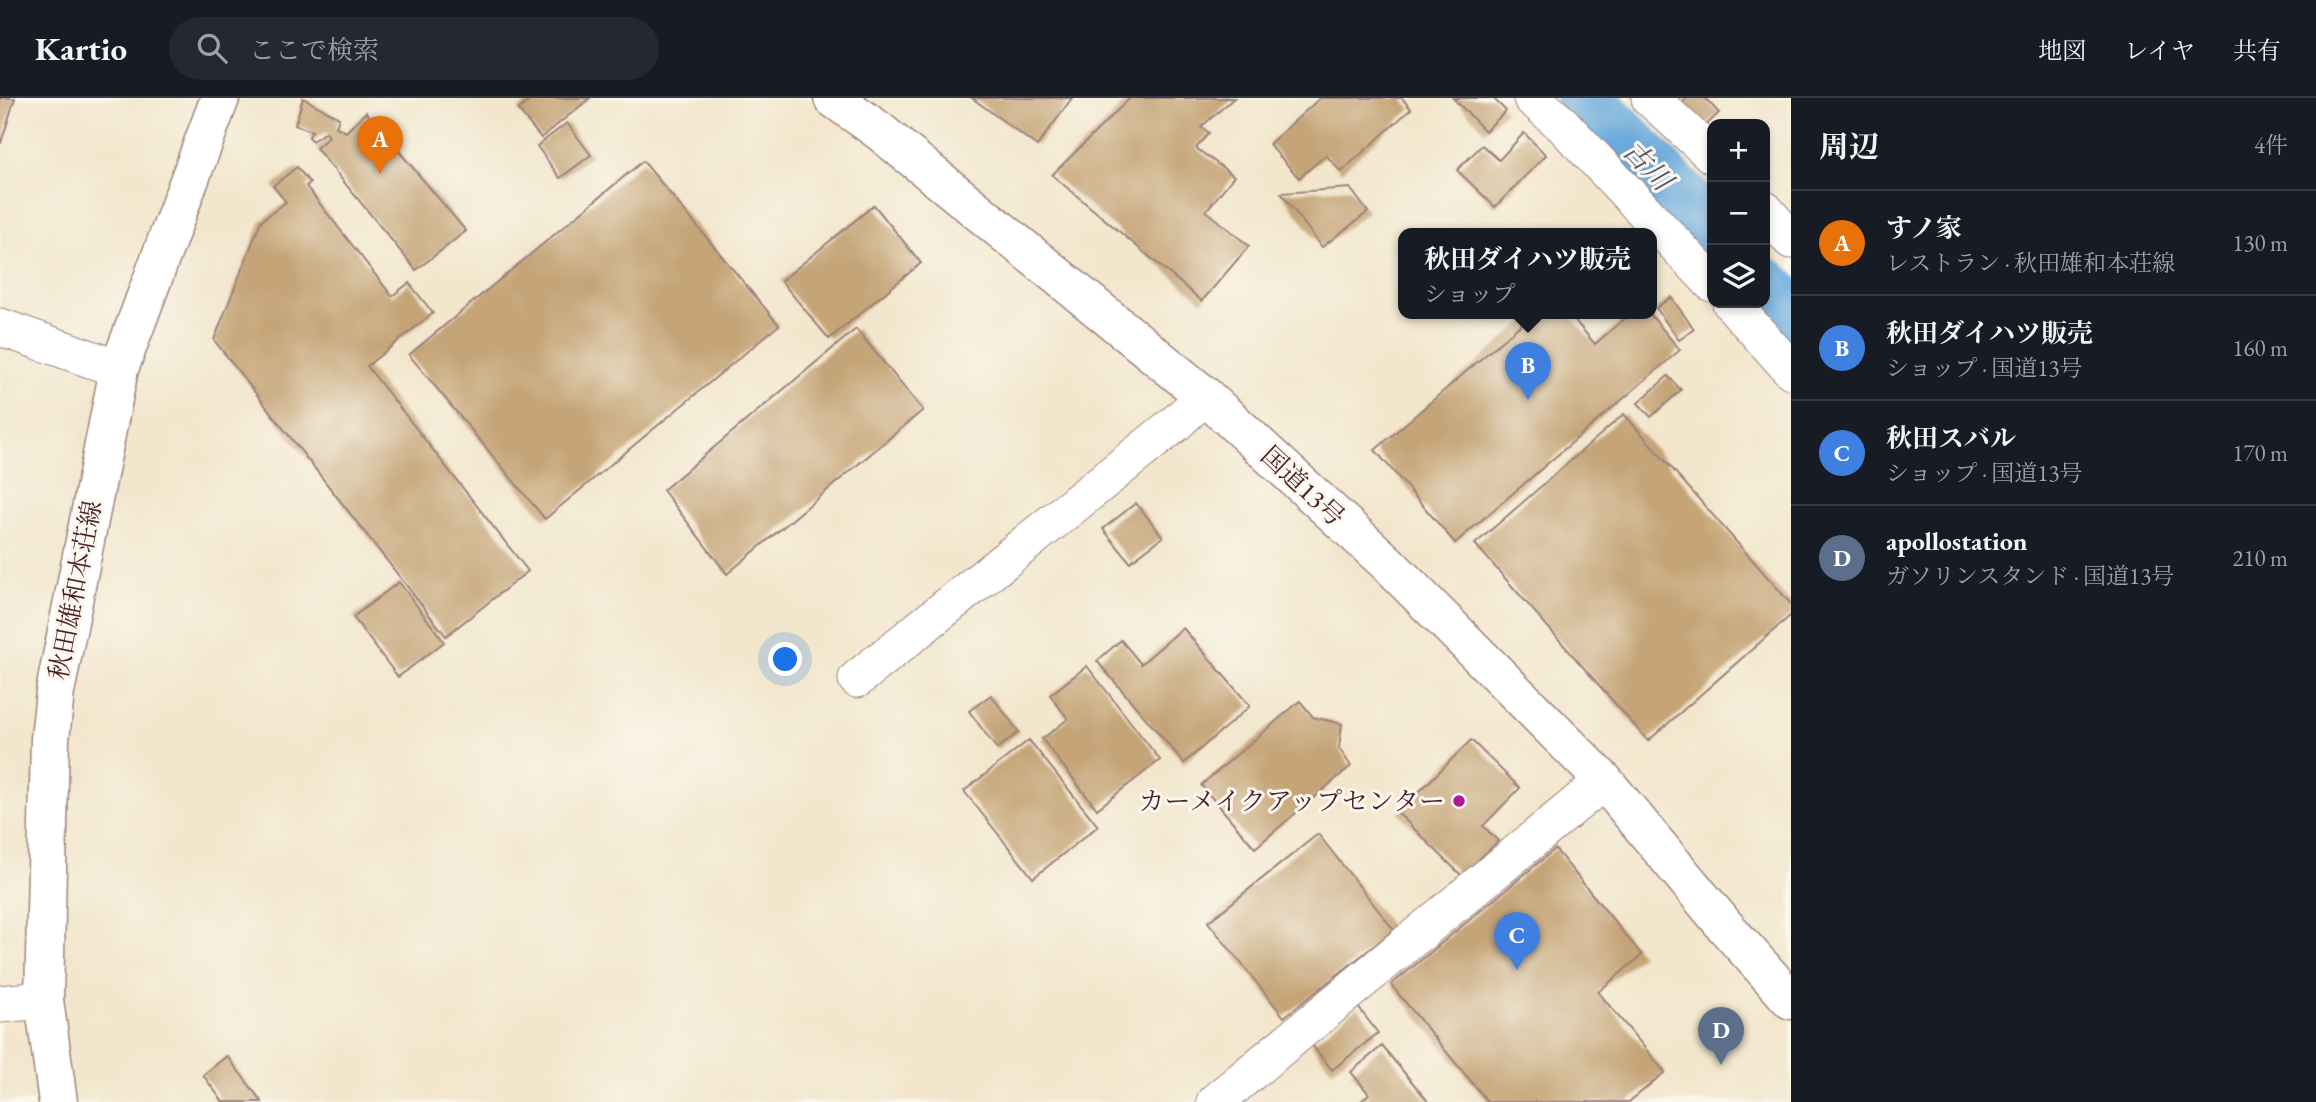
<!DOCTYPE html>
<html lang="ja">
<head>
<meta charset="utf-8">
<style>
	:root { --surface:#171b24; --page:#242831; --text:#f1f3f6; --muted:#9ea1a6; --line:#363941; --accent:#0f766e }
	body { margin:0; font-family:"EB Garamond","Noto Serif JP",serif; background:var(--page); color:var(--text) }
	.controls { position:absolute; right:21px; top:21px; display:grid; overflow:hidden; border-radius:14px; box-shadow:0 4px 10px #0003 }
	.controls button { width:63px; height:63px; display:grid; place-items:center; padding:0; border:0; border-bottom:2px solid var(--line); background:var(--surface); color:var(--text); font:35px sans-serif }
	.you { position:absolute; left:786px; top:562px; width:24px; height:24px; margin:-18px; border:5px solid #fff; border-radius:50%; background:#1a73e8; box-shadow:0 0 0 10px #1a73e833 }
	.badge { display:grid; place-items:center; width:46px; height:46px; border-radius:50%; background:var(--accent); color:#fff; font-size:23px; font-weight:700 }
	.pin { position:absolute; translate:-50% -58px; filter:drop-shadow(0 2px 4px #0008) }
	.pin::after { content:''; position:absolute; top:37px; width:24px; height:21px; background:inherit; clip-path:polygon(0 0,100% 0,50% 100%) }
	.popup { position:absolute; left:1398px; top:130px; width:259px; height:91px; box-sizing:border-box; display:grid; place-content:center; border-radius:14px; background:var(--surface); filter:drop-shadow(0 2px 5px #0005); font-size:23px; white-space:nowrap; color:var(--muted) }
	.popup b { font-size:26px; color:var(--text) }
	.popup::after { content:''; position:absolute; left:50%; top:100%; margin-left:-14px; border:14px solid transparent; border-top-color:var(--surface) }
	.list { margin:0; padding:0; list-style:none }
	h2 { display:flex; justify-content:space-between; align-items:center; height:91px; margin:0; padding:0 28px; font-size:30px }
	h2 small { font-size:23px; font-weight:400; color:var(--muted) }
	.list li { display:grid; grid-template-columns:46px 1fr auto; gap:21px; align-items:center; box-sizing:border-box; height:105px; padding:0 28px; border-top:2px solid var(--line) }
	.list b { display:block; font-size:26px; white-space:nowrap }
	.list p { margin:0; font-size:23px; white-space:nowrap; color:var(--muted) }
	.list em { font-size:23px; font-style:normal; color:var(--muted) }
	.icon { flex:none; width:38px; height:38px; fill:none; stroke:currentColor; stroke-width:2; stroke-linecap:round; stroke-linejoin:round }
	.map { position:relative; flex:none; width:1791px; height:1004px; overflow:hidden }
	header { display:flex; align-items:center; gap:42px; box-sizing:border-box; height:98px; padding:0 35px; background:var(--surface); border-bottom:2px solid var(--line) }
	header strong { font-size:33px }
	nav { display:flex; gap:38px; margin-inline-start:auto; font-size:24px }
	.search { width:490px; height:63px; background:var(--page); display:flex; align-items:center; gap:18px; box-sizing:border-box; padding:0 24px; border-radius:38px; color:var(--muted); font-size:26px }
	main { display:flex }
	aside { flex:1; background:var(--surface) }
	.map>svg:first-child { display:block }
</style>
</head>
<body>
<header>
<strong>Kartio</strong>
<div class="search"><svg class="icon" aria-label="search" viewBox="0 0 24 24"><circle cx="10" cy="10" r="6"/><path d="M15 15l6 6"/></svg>ここで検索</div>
<nav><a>地図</a><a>レイヤ</a><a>共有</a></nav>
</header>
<main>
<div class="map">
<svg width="1791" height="1004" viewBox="0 0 1791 1004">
	<rect width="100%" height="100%" fill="#fbf7ec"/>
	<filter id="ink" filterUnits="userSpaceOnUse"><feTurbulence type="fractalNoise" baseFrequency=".0143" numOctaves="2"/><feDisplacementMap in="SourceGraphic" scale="14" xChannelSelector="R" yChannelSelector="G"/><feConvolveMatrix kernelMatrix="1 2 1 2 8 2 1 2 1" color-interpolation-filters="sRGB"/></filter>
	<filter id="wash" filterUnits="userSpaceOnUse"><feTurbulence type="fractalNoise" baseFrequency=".00686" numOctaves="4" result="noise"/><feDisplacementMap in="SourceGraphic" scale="28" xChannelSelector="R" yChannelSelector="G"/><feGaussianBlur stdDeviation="1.57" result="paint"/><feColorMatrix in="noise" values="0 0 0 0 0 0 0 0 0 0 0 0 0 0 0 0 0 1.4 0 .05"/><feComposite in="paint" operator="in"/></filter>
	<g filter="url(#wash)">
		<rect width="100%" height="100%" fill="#f2e6cc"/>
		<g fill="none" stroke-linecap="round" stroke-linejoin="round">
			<!-- river -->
			<g stroke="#69a9dc" stroke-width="58">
				<path d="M1584,0L1712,133"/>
				<path d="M1765,188L1791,215"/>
			</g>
		</g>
		<g id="blocks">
			<!-- building -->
			<g fill="#c5a477">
				<path d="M0,0H15L1,45H0Z"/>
				<path d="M303,0L339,20L336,29L346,34L366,14L466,133L416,172L316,50L329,39L326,34L312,43L309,39L312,33L295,27Z"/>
				<path d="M533,0H590L541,40L518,12Z"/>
				<path d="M972,0H1072L1037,48Z"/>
				<path d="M1130,0H1234L1201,29L1209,35L1196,50L1234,78L1206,113L1249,148L1202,203L1052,77Z"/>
				<path d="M1320,0H1402L1411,11L1341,74L1326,57L1299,80L1269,46Z"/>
				<path d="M1453,0H1493L1506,13L1485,33Z"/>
				<path d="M1687,0H1705L1719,15L1701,32L1679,8Z"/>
				<path d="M567,25L591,57L560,80L537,48Z"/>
				<path d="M1524,35L1546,57L1495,109L1457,72L1482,47L1499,62Z"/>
				<path d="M643,63L779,227L545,421L409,257Z"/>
				<path d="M297,69L310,85L306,88L392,198L409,185L433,215L367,268L528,473L446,538L214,242L261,123L286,104L273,88Z"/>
				<path d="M1350,90L1368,114L1322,149L1281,95Z"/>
				<path d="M874,107L921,165L829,241L781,183Z"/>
				<path d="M1671,199L1694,231L1679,242L1656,210Z"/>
				<path d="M1533,216H1569L1595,246L1630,216H1650L1680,252L1455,445L1375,352Z"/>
				<path d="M856,231L923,312L727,476L663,392Z"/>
				<path d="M1668,278L1681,292L1651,319L1638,305Z"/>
				<path d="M1624,316L1791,506V517L1648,643L1475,446Z"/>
				<path d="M1136,405L1163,439L1130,464L1103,431Z"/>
				<path d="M399,484L444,544L398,579L353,519Z"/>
				<path d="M1183,530L1250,608L1184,665L1097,563L1121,542L1141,566Z"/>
				<path d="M1087,568L1160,662L1097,711L1042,641L1068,621L1050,597Z"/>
				<path d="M991,597L1019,634L997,651L969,613Z"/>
				<path d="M1300,603L1313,619L1342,626L1339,650L1351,668L1255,750L1201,687Z"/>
				<path d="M1029,642L1098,728L1033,780L964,693Z"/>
				<path d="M1471,642L1520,690L1483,728L1498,743L1462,778L1398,715Z"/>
				<path d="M1318,736L1394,832L1284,919L1208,824Z"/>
				<path d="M1555,751L1642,857L1598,894L1665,974L1629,1004H1488L1391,887Z"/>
				<path d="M1358,909L1378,935L1332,972L1311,946Z"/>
				<path d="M1382,948L1427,1002L1426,1004H1360L1369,996L1351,974Z"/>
				<path d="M227,958L262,1004H223L203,977Z"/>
			</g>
		</g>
	</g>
	<g filter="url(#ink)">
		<use href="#blocks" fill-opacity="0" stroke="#9e827c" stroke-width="2"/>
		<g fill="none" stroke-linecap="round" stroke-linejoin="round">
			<!-- minor casing -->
			<g stroke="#9e827c" stroke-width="39">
				<g id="minor">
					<path d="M1532,0L1562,26L1712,185"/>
					<path d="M1650,0L1712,57"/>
					<path d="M1765,112L1791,142"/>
					<path d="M1731,205L1791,272"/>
					<path d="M0,229L119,271"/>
					<path d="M857,581L1176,325L1205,298"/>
					<path d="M0,906L44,902"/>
					<path d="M1215,1004L1604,683"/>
				</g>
			</g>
			<!-- major casing -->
			<g stroke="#9e827c" stroke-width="41">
				<path id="major" d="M58,1004L44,902L50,641L55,594L119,271L220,0"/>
			</g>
			<!-- highway casing -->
			<g stroke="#9e827c" stroke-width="41">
				<path id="highway" d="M833,0L878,32L1205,298L1386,464L1604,683L1725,828L1791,902"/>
			</g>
			<!-- minor -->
			<use href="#minor" stroke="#fff" stroke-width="37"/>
			<!-- major -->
			<use href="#major" stroke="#fff" stroke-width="38"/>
			<!-- highway -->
			<use href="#highway" stroke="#fff" stroke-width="38"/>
		</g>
	</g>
	<!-- markers -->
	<circle fill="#b5179e" stroke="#fbf7ec" stroke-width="2.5" cx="1459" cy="703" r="7"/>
	<g text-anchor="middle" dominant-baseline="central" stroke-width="6" stroke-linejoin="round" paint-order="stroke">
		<!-- street labels -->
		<g font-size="26" fill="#4a1f2b" stroke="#fbf7ec">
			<text transform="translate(1303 388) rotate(43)">国道13号</text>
			<text transform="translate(75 492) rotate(-79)">秋田雄和本荘線</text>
		</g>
		<!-- poi labels -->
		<g font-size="26" fill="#4a1f2b" stroke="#fbf7ec" text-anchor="end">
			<text x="1445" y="703">カーメイクアップセンター</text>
		</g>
		<!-- water labels -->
		<g font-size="28" font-style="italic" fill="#565672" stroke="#fbf7ec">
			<text transform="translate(1648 67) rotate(46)">古川</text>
		</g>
	</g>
</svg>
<div class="controls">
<button>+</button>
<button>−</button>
<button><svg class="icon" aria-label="layers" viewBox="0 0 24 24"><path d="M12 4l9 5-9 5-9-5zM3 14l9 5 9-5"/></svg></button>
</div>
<div class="you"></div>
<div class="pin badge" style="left:380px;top:76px;background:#e8710a">A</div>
<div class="pin badge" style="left:1528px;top:302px;background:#3f7fe0">B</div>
<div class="popup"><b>秋田ダイハツ販売</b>ショップ</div>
<div class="pin badge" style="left:1517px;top:872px;background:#3f7fe0">C</div>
<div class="pin badge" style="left:1721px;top:967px;background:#5c6f8a">D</div>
</div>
<aside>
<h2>周辺<small>4件</small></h2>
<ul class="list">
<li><span class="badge" style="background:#e8710a">A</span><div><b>すノ家</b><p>レストラン · 秋田雄和本荘線</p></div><em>130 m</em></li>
<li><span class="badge" style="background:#3f7fe0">B</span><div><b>秋田ダイハツ販売</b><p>ショップ · 国道13号</p></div><em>160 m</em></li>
<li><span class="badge" style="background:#3f7fe0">C</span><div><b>秋田スバル</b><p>ショップ · 国道13号</p></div><em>170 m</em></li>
<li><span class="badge" style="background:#5c6f8a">D</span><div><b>apollostation</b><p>ガソリンスタンド · 国道13号</p></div><em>210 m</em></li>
</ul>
</aside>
</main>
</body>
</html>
